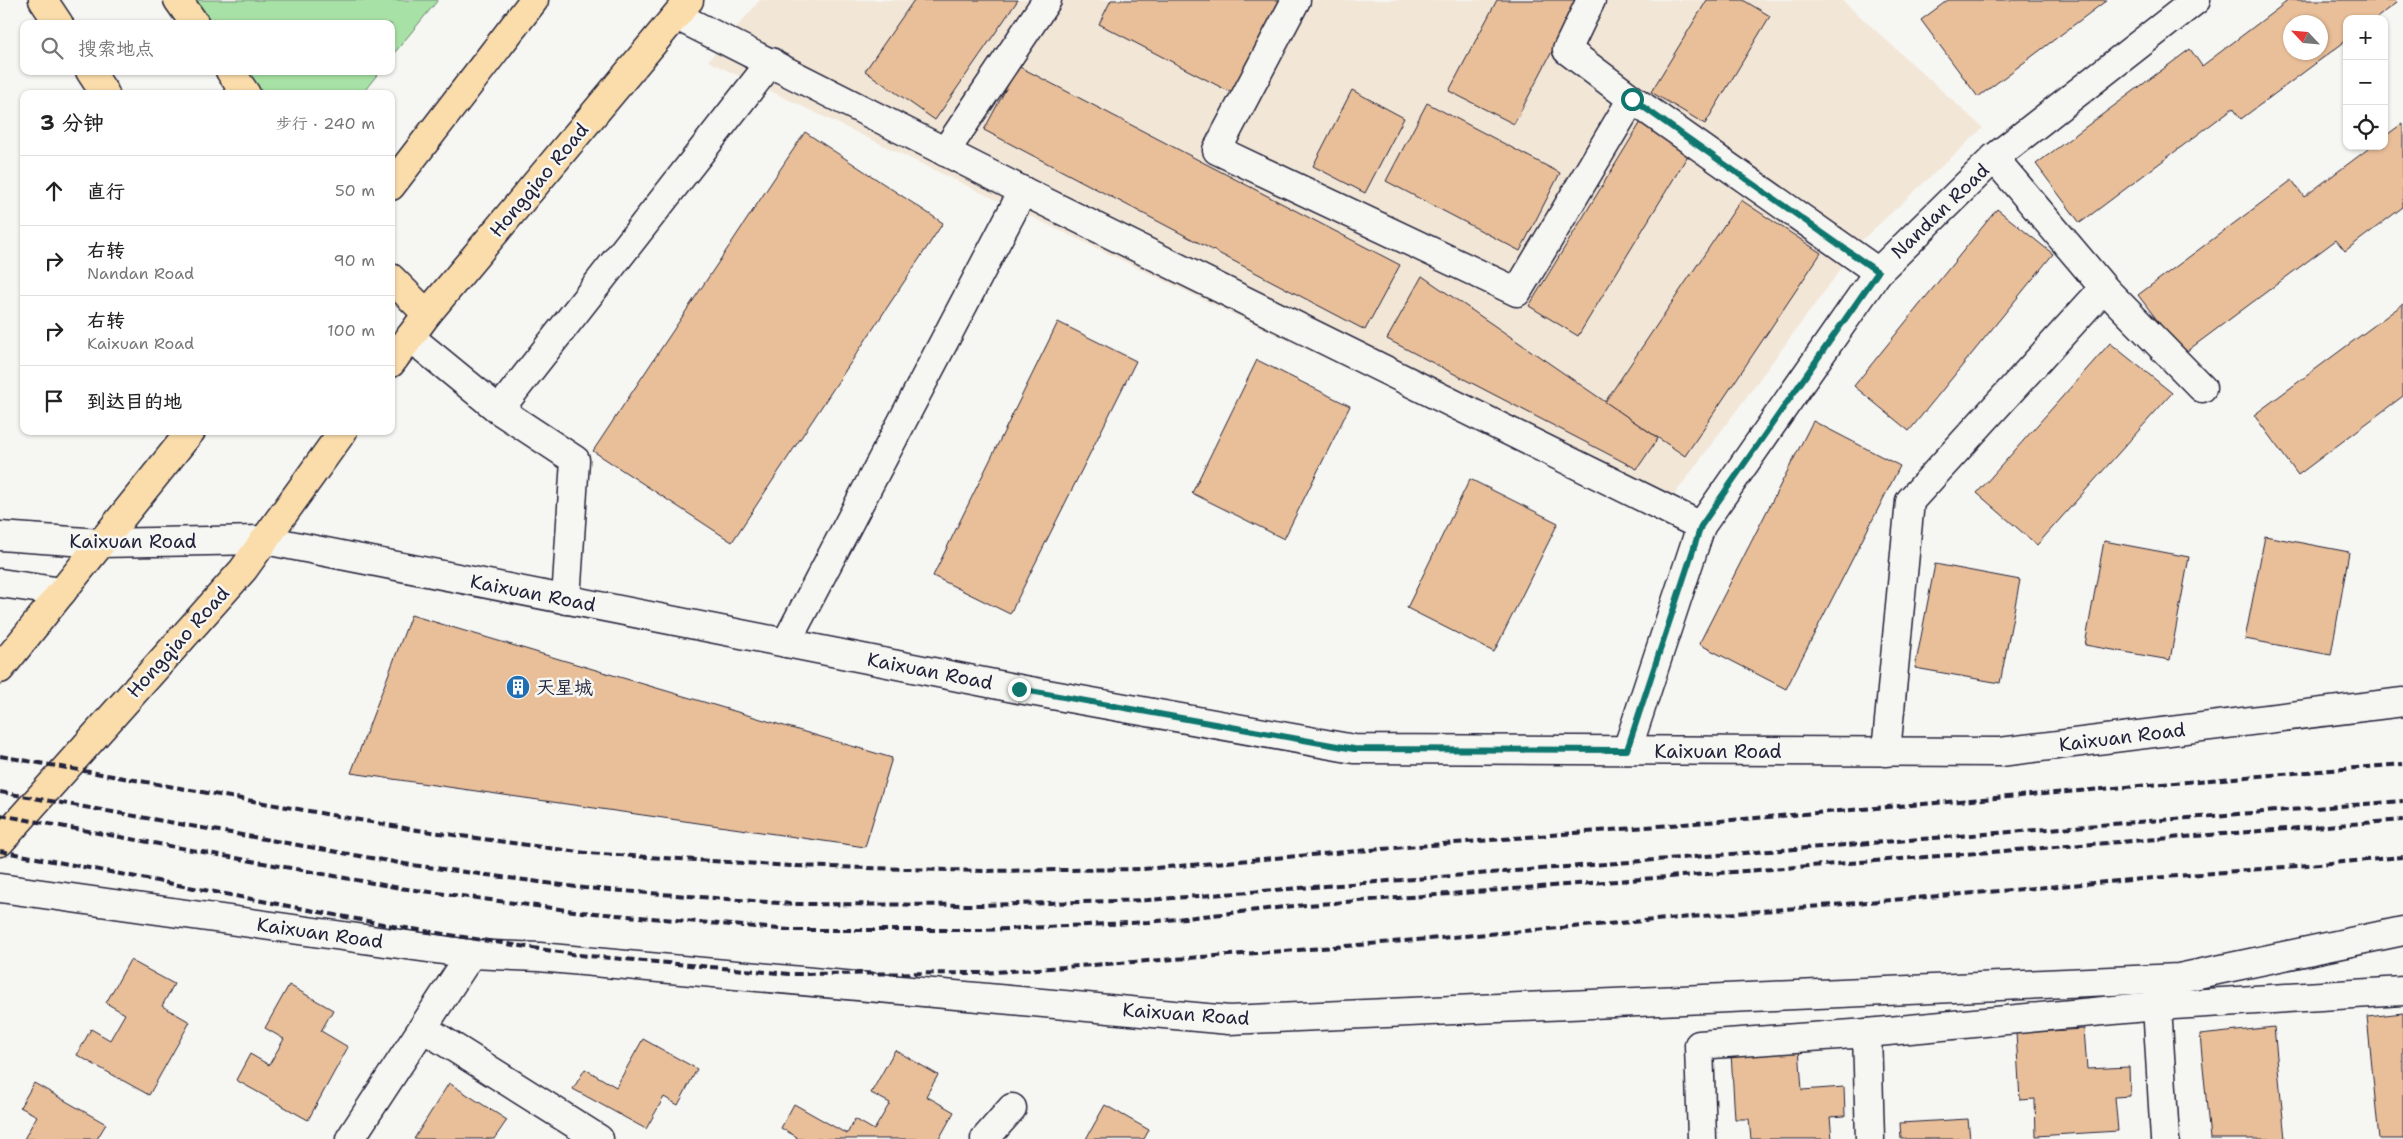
<!DOCTYPE html>
<html lang="zh">
<head>
<meta charset="utf-8">
<style>
	:root { --surface:#fff; --page:#f2f2f2; --text:#222; --muted:#767676; --line:#e0e0e0 }
	body { margin:0; font-family:"Shantell Sans","LXGW WenKai TC",sans-serif; background:var(--page); color:var(--text) }
	.controls { position:absolute; right:15px; top:15px; display:grid; overflow:hidden; border-radius:10px; box-shadow:0 1px 4px #0004 }
	.controls button { width:45px; height:45px; display:grid; place-items:center; padding:0; border:0; border-bottom:1px solid var(--line); background:var(--surface); color:var(--text); font:25px sans-serif }
	.compass { position:absolute; left:2283px; top:15px; width:45px; height:45px; border-radius:50%; background:var(--surface); box-shadow:0 1px 4px #0004; rotate:296deg }
	.stop { position:absolute; width:15px; height:15px; margin:-11px; border:4px solid #0f766e; border-radius:50%; background:#fff }
	.stop.end { background:#0f766e; border-color:#fff; box-shadow:0 1px 5px #0008 }
	.list { margin:0; padding:0; list-style:none }
	h2 { display:flex; justify-content:space-between; align-items:center; height:65px; margin:0; padding:0 20px; font-size:21px }
	h2 small { font-size:16px; font-weight:400; color:var(--muted) }
	.list li { display:grid; grid-template-columns:32px 1fr auto; gap:15px; align-items:center; box-sizing:border-box; height:70px; padding:0 20px; border-top:1px solid var(--line) }
	.list b { display:block; font-size:19px; white-space:nowrap }
	.list p { margin:0; font-size:16px; white-space:nowrap; color:var(--muted) }
	.list em { font-size:16px; font-style:normal; color:var(--muted) }
	.icon { flex:none; width:28px; height:28px; fill:none; stroke:currentColor; stroke-width:2; stroke-linecap:round; stroke-linejoin:round }
	.map { position:relative; flex:none; width:2403px; height:1139px; overflow:hidden }
	.search { position:absolute; background:var(--surface); box-shadow:0 1px 4px #0004; left:20px; top:20px; width:375px; height:55px; display:flex; align-items:center; gap:12px; box-sizing:border-box; padding:0 18px; border-radius:10px; color:var(--muted); font-size:19px }
	.panel { position:absolute; background:var(--surface); box-shadow:0 1px 4px #0004; left:20px; top:90px; width:375px; height:345px; border-radius:10px }
	.map>svg:first-child { display:block }
</style>
</head>
<body>
<div class="map">
<svg width="2403" height="1139" viewBox="0 0 2403 1139">
	<rect width="100%" height="100%" fill="#f6f6f2"/>
	<filter id="ink" filterUnits="userSpaceOnUse"><feTurbulence type="fractalNoise" baseFrequency=".02" numOctaves="2"/><feDisplacementMap in="SourceGraphic" scale="10" xChannelSelector="R" yChannelSelector="G"/><feConvolveMatrix kernelMatrix="1 2 1 2 8 2 1 2 1" color-interpolation-filters="sRGB"/></filter>
	<g filter="url(#ink)">
		<!-- built -->
		<path fill="#f2e6d7" d="M760,0H1842L1983,128L1863,239L1657,518L708,61Z"/>
		<!-- green -->
		<g fill="#a8e1a5" stroke="#658270">
			<path d="M191,0H438L391,57V24H208Z"/>
			<path d="M241,71H380L362,94H257Z"/>
		</g>
		<!-- building -->
		<g fill="#e9bf99" stroke="#22223b" fill-rule="evenodd">
			<path d="M914,0H1018L935,120L865,71Z"/>
			<path d="M1111,0H1283L1234,94L1099,24Z"/>
			<path d="M1497,0H1579L1514,124L1449,91Z"/>
			<path d="M1707,0H1743L1770,16L1705,124L1651,92Z"/>
			<path d="M1948,0H2107L1978,97L1921,20Z"/>
			<path d="M2289,0H2395L2397,3L2375,19H2347V40L2241,119L2233,108L2080,223L2036,164L2190,49L2202,66ZM2290,22H2320V52H2290Z"/>
			<path d="M1018,66L1400,265L1365,330L984,130Z"/>
			<path d="M1352,90L1404,118L1365,193L1313,166Z"/>
			<path d="M1427,103L1560,173L1520,251L1386,181Z"/>
			<path d="M1641,122L1690,152L1578,336L1529,306Z"/>
			<path d="M2403,123V207L2345,251L2336,240L2183,354L2138,295L2292,180L2304,197L2372,146H2384V137Z"/>
			<path d="M805,132L943,223L732,542L593,451Z"/>
			<path d="M1741,200L1821,253L1685,456L1605,402Z"/>
			<path d="M1997,209L2053,254L1909,431L1854,386Z"/>
			<path d="M1422,276L1658,438L1637,469L1387,339Z"/>
			<path d="M2403,304V396L2298,475L2254,415Z"/>
			<path d="M1058,322L1136,361L1010,614L933,576Z"/>
			<path d="M2110,343L2172,393L2037,545L1977,493Z"/>
			<path d="M1257,360L1350,406L1284,539L1192,493Z"/>
			<path d="M1813,421L1900,466L1786,689L1699,644Z"/>
			<path d="M1470,479L1558,523L1494,652L1407,608Z"/>
			<path d="M2265,536L2349,552L2331,655L2245,639Z"/>
			<path d="M2104,541L2189,557L2170,660L2085,645Z"/>
			<path d="M1935,564L2020,580L2000,683L1915,668Z"/>
			<path d="M411,615L892,758L865,847L351,773Z"/>
			<path d="M130,960L174,984L162,1006L190,1022L149,1095L77,1055L91,1029L110,1040L125,1014L106,1003Z"/>
			<path d="M289,985L333,1010L321,1031L348,1047L308,1120L236,1080L250,1054L269,1065L284,1039L265,1028Z"/>
			<path d="M2403,1013V1139H2379L2367,1017Z"/>
			<path d="M2274,1027L2285,1139H2210L2200,1035Z"/>
			<path d="M2084,1029L2087,1069L2129,1067L2130,1096L2115,1097L2118,1131L2036,1136L2035,1099L2020,1100L2016,1033Z"/>
			<path d="M643,1039L697,1069L678,1105L664,1097L646,1129L573,1089L585,1069L616,1087Z"/>
			<path d="M1799,1048L1802,1090L1844,1087L1845,1116L1830,1117L1832,1139H1751L1749,1119H1735L1731,1053Z"/>
			<path d="M895,1050L938,1075L926,1096L954,1112L939,1139H796L797,1137L781,1128L794,1104L847,1134L855,1119L874,1130L890,1103L871,1093Z"/>
			<path d="M34,1083L106,1124L97,1139H24L37,1116L20,1107Z"/>
			<path d="M449,1083L507,1120L494,1139H414Z"/>
			<path d="M1105,1105L1149,1130L1144,1139H1086Z"/>
			<path d="M1968,1119L1970,1139H1901L1900,1123Z"/>
		</g>
		<g fill="none" stroke-linecap="round" stroke-linejoin="round">
			<!-- minor casing -->
			<g stroke="#22223b" stroke-width="31">
				<g id="minor">
					<path d="M1296,0L1217,150L1517,292L1632,99"/>
					<path d="M1591,0L1567,50L1632,99L1878,272"/>
					<path d="M677,16L1023,191L1701,526"/>
					<path d="M945,152L1047,0"/>
					<path d="M1994,158L2104,288L2202,388"/>
					<path d="M410,337L499,410L575,460L566,600"/>
					<path d="M499,410L771,62"/>
					<path d="M0,536L100,543L265,540L1019,689L1354,749L2000,752L2403,702"/>
					<path d="M0,583L62,592"/>
					<path d="M786,643L1023,191"/>
					<path d="M1627,750L1701,526L1878,272L1994,158L2196,0"/>
					<path d="M1886,752L1910,501L2104,288"/>
					<path d="M0,888L471,954L539,957L1229,1020L2179,978L2403,931"/>
					<path d="M2157,1006L2165,1139"/>
					<path d="M423,1028L599,1139"/>
					<path d="M1867,1033L1870,1139"/>
					<path d="M350,1139L471,954"/>
					<path d="M985,1139L1012,1108"/>
					<path d="M1702,1139L1699,1045L1867,1033L2157,1006L2403,991"/>
				</g>
			</g>
			<!-- major casing -->
			<g stroke="#22223b" stroke-width="31">
				<g id="major">
					<path d="M43,0L59,24"/>
					<path d="M178,0L195,24"/>
					<path d="M90,71L105,94"/>
					<path d="M230,71L246,94"/>
					<path d="M391,186L534,0"/>
					<path d="M391,278L427,314"/>
					<path d="M391,363L427,314L689,0"/>
					<path d="M0,669L191,431"/>
					<path d="M0,842L243,570L343,431"/>
				</g>
			</g>
			<!-- minor -->
			<use href="#minor" stroke="#f6f6f2" stroke-width="28"/>
			<!-- major -->
			<use href="#major" stroke="#fbddab" stroke-width="28"/>
			<!-- rail -->
			<g stroke="#22223b" stroke-width="4" stroke-dasharray="8 4" stroke-linecap="butt">
				<path d="M0,756L410,829L586,853L793,866L984,871L1143,869L2403,764"/>
				<path d="M0,792L405,864L584,888L792,904L983,905L1148,900L2403,801"/>
				<path d="M0,815L400,888L582,912L790,930H984L1149,922L1294,906L2403,820"/>
				<path d="M0,851L393,926L578,955L789,974L982,973L1298,950L2403,857"/>
			</g>
		</g>
	</g>
	<g fill="none" stroke-linecap="round" stroke-linejoin="round" filter="url(#ink)">
		<!-- route -->
		<path stroke="#0f766e" stroke-width="6" d="M1019,689L1354,749L1627,750L1701,526L1878,272L1632,99"/>
	</g>
	<!-- icons -->
	<defs>
		<g id="building-disc" transform="scale(1.25)"><circle r="9.5" fill="#1f6fb2" stroke="#f6f6f2"/><path d="M-4-6H4V6H1V3H-1V6H-4ZM-2.5-4.3h1.7v1.8h-1.7ZM.8-4.3h1.7v1.8H.8ZM-2.5-1h1.7V.8h-1.7ZM.8-1h1.7V.8H.8Z" fill="#fff"/></g>
	</defs>
	<g fill-rule="evenodd">
		<use href="#building-disc" x="518" y="687"/>
	</g>
	<g text-anchor="middle" dominant-baseline="central" stroke-width="5" stroke-linejoin="round" paint-order="stroke">
		<!-- street labels -->
		<g font-size="19" fill="#22223b" stroke="#f6f6f2">
			<text transform="translate(539 180) rotate(-50)">Hongqiao Road</text>
			<text transform="translate(1940 211) rotate(-44)">Nandan Road</text>
			<text x="133" y="541">Kaixuan Road</text>
			<text transform="translate(533 593) rotate(11)">Kaixuan Road</text>
			<text transform="translate(178 642) rotate(-48)">Hongqiao Road</text>
			<text transform="translate(930 671) rotate(11)">Kaixuan Road</text>
			<text transform="translate(2122 737) rotate(-7)">Kaixuan Road</text>
			<text x="1718" y="751">Kaixuan Road</text>
			<text transform="translate(320 933) rotate(8)">Kaixuan Road</text>
			<text transform="translate(1186 1014) rotate(4)">Kaixuan Road</text>
		</g>
		<!-- poi labels -->
		<g font-size="19" fill="#22223b" stroke="#f6f6f2" text-anchor="start">
			<text x="536" y="687">天星城</text>
		</g>
	</g>
</svg>
<div class="controls">
<button>+</button>
<button>−</button>
<button><svg class="icon" aria-label="locate" viewBox="0 0 24 24"><circle cx="12" cy="12" r="6"/><path d="M12 2v4M12 18v4M2 12h4M18 12h4"/></svg></button>
</div>
<svg class="compass" viewBox="-18 -18 36 36"><path d="M0-13l5 13h-10z" fill="#e53935"/><path d="M0 13l5-13h-10z" fill="#767676"/></svg>
<div class="stop" style="left:1632px;top:99px"></div>
<div class="stop end" style="left:1019px;top:689px"></div>
<div class="search"><svg class="icon" aria-label="search" viewBox="0 0 24 24"><circle cx="10" cy="10" r="6"/><path d="M15 15l6 6"/></svg>搜索地点</div>
<section class="panel">
<h2>3 分钟<small>步行 · 240 m</small></h2>
<ul class="list">
<li><svg class="icon" aria-label="ahead" viewBox="0 0 24 24"><path d="M12 20V5M6 11l6-6 6 6"/></svg><div><b>直行</b></div><em>50 m</em></li>
<li><svg class="icon" aria-label="right" viewBox="0 0 24 24"><path d="M7 20v-9h11M14 6l5 5-5 5"/></svg><div><b>右转</b><p>Nandan Road</p></div><em>90 m</em></li>
<li><svg class="icon" aria-label="right" viewBox="0 0 24 24"><path d="M7 20v-9h11M14 6l5 5-5 5"/></svg><div><b>右转</b><p>Kaixuan Road</p></div><em>100 m</em></li>
<li><svg class="icon" aria-label="arrive" viewBox="0 0 24 24"><path d="M6 21V4h12l-3 4 3 4H6"/></svg><div><b>到达目的地</b></div></li>
</ul>
</section>
</div>
</body>
</html>
